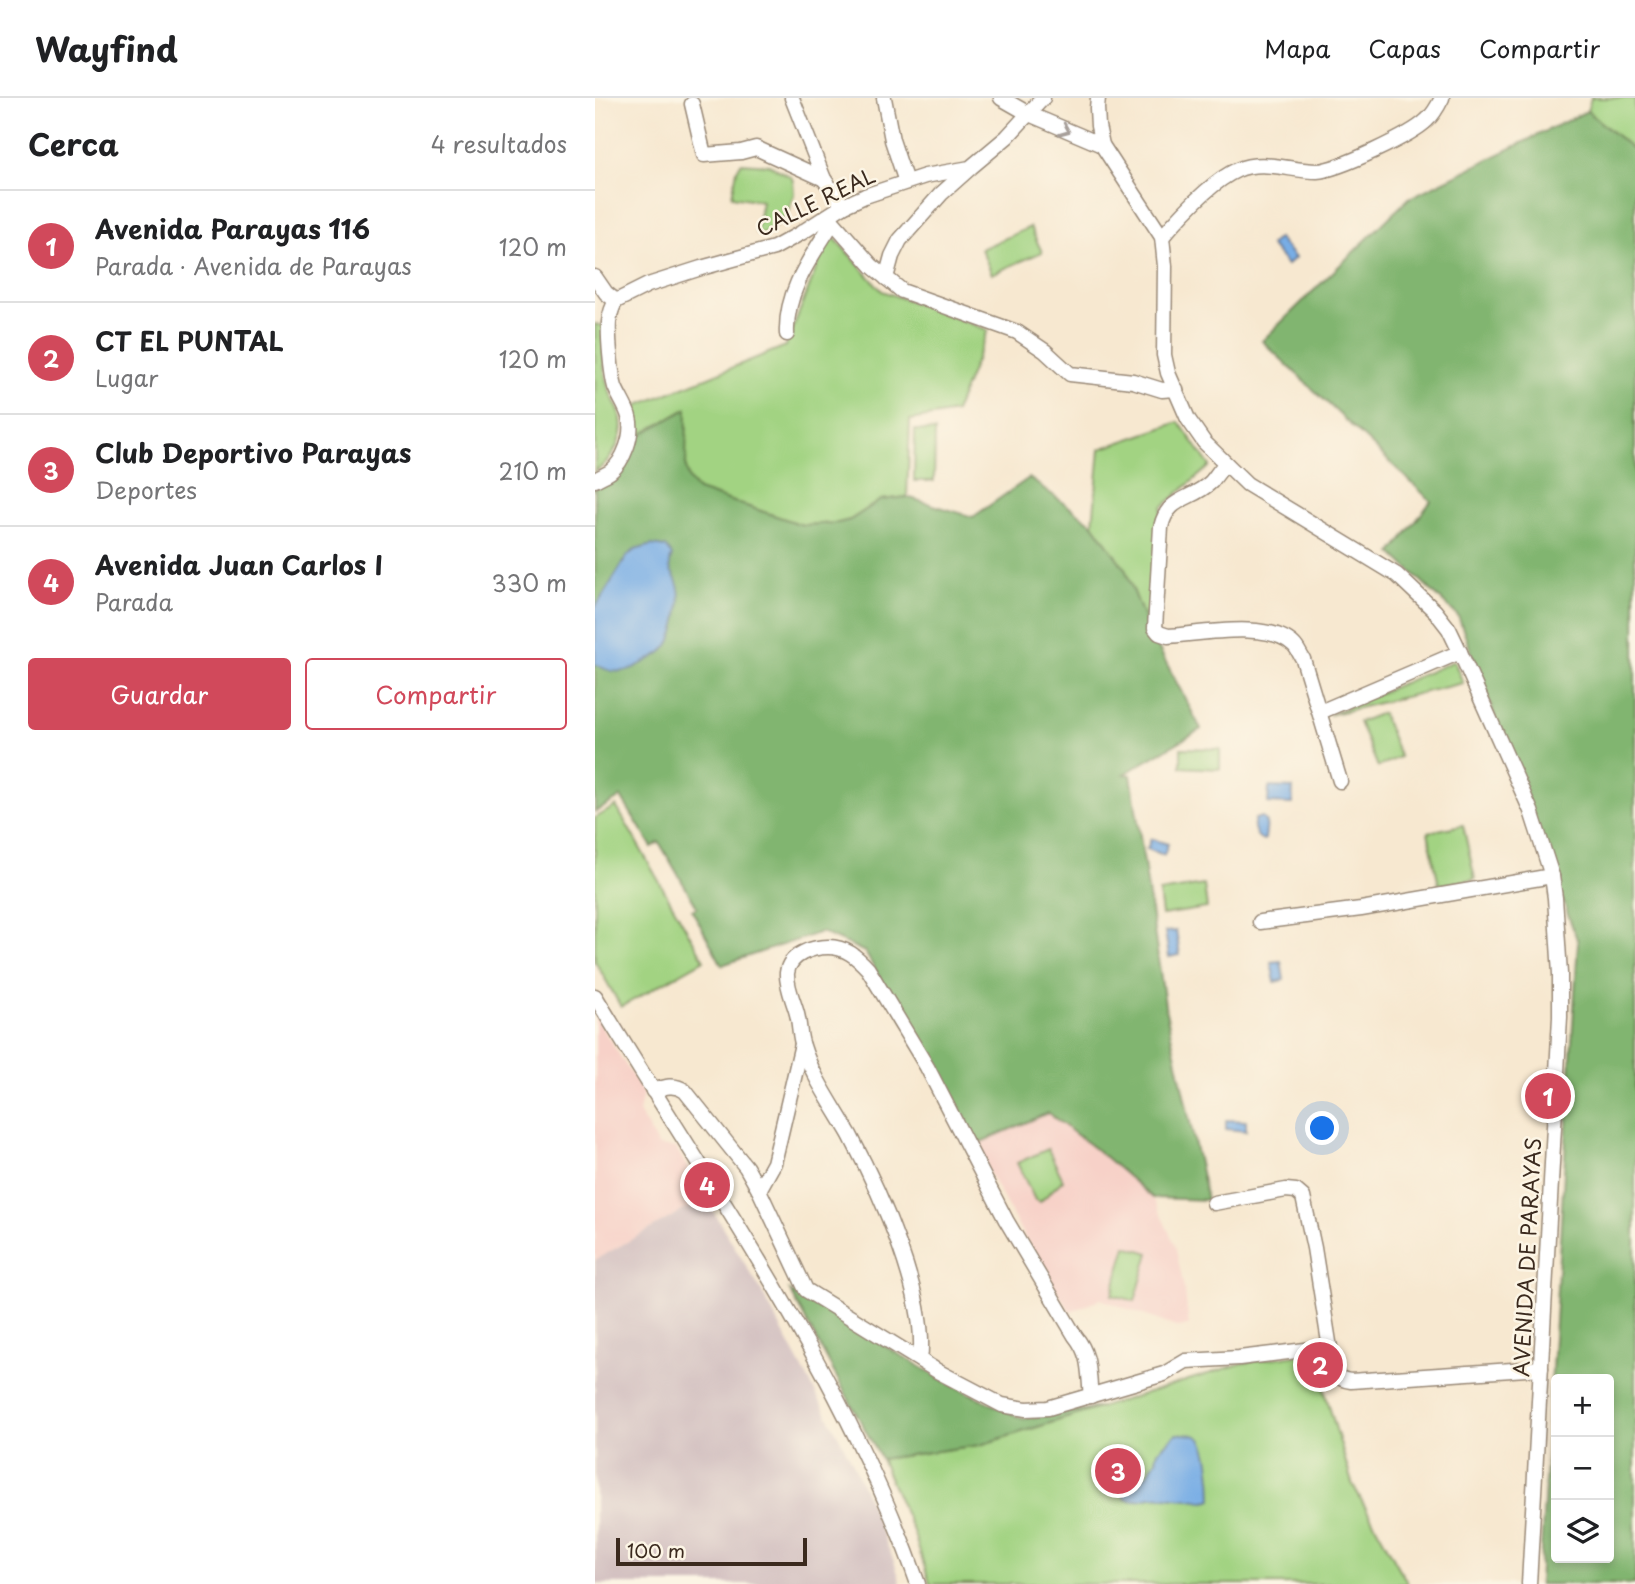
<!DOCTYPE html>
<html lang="es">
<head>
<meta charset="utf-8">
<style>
	:root { --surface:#fff; --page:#f6f6f6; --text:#202124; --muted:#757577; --line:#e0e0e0; --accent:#d1495b }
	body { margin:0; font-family:"Playpen Sans",sans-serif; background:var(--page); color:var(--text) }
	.controls { position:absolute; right:21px; bottom:21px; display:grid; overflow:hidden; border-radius:7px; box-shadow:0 4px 10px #0003 }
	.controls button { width:63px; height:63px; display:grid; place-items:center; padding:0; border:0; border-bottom:2px solid var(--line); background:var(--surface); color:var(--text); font:35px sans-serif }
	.scale { position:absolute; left:21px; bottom:18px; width:191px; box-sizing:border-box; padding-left:7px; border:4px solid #3b2a1e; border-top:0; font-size:19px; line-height:24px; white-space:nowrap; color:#3b2a1e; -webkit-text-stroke:5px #fcf5e5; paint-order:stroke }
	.you { position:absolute; left:728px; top:1031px; width:24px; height:24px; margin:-18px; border:5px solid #fff; border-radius:50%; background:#1a73e8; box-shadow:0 0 0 10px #1a73e833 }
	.badge { display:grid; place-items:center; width:46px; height:46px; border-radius:50%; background:var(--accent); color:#fff; font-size:23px; font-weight:700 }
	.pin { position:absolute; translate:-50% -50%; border:4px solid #fff; box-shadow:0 2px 7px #0006 }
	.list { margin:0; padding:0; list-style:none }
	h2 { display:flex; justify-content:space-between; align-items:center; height:91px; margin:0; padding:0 28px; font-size:30px }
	h2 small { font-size:23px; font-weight:400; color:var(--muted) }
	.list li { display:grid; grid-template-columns:46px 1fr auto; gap:21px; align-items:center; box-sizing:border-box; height:112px; padding:0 28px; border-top:2px solid var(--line) }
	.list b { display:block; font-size:26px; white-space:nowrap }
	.list p { margin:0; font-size:23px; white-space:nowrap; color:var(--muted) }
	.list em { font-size:23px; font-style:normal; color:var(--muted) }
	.actions { display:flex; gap:14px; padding:21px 28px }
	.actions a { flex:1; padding:16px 0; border:2px solid var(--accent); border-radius:7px; text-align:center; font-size:24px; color:var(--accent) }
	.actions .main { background:var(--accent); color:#fff }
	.icon { flex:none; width:38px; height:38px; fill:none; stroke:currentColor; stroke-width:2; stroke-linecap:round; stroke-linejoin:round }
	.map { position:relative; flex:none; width:1040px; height:1486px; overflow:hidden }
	header { display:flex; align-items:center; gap:42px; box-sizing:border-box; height:98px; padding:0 35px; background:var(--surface); border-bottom:2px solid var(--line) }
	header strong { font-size:33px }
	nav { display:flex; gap:38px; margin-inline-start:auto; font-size:24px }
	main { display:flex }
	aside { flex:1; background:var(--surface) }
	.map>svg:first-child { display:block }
</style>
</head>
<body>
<header>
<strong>Wayfind</strong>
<nav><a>Mapa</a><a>Capas</a><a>Compartir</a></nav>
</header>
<main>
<aside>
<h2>Cerca<small>4 resultados</small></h2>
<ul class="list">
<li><span class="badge">1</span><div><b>Avenida Parayas 116</b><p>Parada · Avenida de Parayas</p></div><em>120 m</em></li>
<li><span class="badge">2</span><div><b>CT EL PUNTAL</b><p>Lugar</p></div><em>120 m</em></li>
<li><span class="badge">3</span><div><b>Club Deportivo Parayas</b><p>Deportes</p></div><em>210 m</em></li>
<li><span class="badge">4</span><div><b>Avenida Juan Carlos I</b><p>Parada</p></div><em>330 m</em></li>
</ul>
<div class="actions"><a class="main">Guardar</a><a>Compartir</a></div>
</aside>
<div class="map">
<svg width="1040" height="1486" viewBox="0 0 1040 1486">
	<rect width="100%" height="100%" fill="#fcf5e5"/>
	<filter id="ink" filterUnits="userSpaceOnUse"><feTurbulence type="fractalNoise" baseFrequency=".0143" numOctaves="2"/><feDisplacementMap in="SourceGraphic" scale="14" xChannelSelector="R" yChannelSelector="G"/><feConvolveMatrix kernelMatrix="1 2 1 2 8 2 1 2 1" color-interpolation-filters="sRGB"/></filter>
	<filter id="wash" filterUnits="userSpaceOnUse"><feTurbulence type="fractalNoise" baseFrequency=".00686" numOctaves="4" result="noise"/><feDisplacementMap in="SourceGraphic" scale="28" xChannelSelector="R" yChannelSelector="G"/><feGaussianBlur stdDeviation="1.57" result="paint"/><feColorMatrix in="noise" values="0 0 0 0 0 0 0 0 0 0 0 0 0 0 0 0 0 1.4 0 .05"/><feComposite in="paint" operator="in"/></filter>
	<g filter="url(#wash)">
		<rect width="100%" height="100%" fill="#f7e8d0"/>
		<!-- built -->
		<g fill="#f7d1c8">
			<path d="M0,918L48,995L44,1014L63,1048L81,1050L110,1100L0,1162Z"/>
			<path d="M453,1015L508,1057L558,1100L580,1147L590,1195L594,1228L581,1229L506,1201L475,1214L431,1142L379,1047Z"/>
		</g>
		<!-- industrial -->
		<path fill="#d2bfc0" d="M110,1100L165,1191L258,1365L300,1466L306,1486H0V1162Z"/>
		<!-- green -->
		<g fill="#a2d382" stroke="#6e7e50" stroke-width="2">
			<path d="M996,0H1040V53L992,13Z"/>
			<path d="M146,65L175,67L196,79L198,83L199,96L192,116L183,126L169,136L161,135L167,103L137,98L142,72Z"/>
			<path d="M435,129L447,154L397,176L386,151Z"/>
			<path d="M235,135L287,193L393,232L360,314L315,322L312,399L286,402L255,422L243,425L208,427L103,392L94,382L91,370V311L42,339L36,310L191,248Z"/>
			<path d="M0,226L9,228C8,248 7,268 13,288C15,297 20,304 24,313C33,336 19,360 0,374Z"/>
			<path d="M584,324L615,368L567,409L552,528L530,471L498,426L505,351Z"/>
			<path d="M320,332L340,333L339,383H319Z"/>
			<path d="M859,563L868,585L734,617Z"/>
			<path d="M787,615L805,659L783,669L764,624Z"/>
			<path d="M586,650L625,651V671L586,669Z"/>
			<path d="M21,708L109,862L26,909L0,863V720Z"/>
			<path d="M868,727L880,781L844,787L833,734Z"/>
			<path d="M609,787L612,810L567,817L564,794Z"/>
			<path d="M453,1051L468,1082L445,1104L440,1102L422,1065Z"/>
			<path d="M531,1148L554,1155L540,1203L517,1197Z"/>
			<path d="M718,1254L757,1385L813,1486H335L318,1433L286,1361L385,1347L648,1265Z"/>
		</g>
		<!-- forest -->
		<g fill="#81b570" stroke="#5e7047" stroke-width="2" fill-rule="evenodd">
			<path d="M992,13L1040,53V1486H944L983,844L863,518L797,455L836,403L667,243L814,100ZM961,1281H1014V1460H961Z"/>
			<path d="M92,311L91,370L94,382L103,392L208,427L243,425L255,422L286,402L312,399L378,419L434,380L498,426L530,471L552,528L606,631L529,676L536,677L571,914L612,1102L558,1100L508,1057L453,1015L379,1047L270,854L226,834L127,867L97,812L102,809L64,744L57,749L26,699L0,714V389C27,374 32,369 42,339Z"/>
			<path d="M195,1193L357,1287L428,1321L506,1309L385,1347L286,1361Z"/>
		</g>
		<!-- water -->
		<g fill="#78ade5" stroke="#5a6c82" stroke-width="2">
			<path d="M683,140L700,160L692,167L675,147Z"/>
			<path d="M57,447L71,449L77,457C71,475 79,472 83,487C88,502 81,540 70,551C65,557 53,562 46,566C30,576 16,576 0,566V510L33,457L40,452Z"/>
			<path d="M674,689L698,690L697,706L673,705Z"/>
			<path d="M666,719C675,725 670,734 670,741L668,742C660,739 657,728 660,721Z"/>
			<path d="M556,741L573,746L569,757L552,751Z"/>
			<path d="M581,833L585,857L574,859L570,834Z"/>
			<path d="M686,863L689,882L680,884L676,864Z"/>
			<path d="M631,1022L651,1023V1033L631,1031Z"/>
			<path d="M581,1336C588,1336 598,1335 604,1339C615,1347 617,1388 617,1401C608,1405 605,1402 596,1401C583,1401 569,1398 557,1399C546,1400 540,1405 530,1401C524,1389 531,1379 544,1384L554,1374L561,1362L563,1353Z"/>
		</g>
	</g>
	<g filter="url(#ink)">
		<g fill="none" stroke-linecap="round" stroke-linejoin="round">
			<!-- minor casing -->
			<g stroke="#998977" stroke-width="17">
				<g id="minor">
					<path d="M197,0L229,81L248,108"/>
					<path d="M289,0L297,42L311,84"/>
					<path d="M406,0L434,16L507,47"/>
					<path d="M503,0L502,10L503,28L507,47L567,139L570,168L569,257L573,275L593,321L609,344L652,386L802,477L840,513L854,531L865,554L936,713L957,778L960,800L965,876V919L934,1486"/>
					<path d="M97,6L109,57L146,54L161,50L229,81"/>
					<path d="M233,118L277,168L307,193L422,234L450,253L475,276L538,283L567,292L581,291"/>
					<path d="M567,139C585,118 617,83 642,72C667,61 696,73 722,73C743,72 817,37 832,22C839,16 843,8 847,0"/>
					<path d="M0,179L11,195L21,203"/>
					<path d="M291,180L297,158L305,142L346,96L374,71"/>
					<path d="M21,203L53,187L106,170L179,150L206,135L248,108L270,98L330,78L375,70L412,39L448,0"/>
					<path d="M192,236C190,193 217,158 238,124"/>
					<path d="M631,366C625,371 621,378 616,384C596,403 573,398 566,429L560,530L564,535L573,538C606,536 674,522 699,547C703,551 705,557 708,561L745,683"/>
					<path d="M0,382C5,379 10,377 15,374C29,363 39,337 34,319C32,310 24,299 20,289C16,275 13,238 14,224C15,216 17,209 21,203"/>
					<path d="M725,614L865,554"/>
					<path d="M665,824L766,811L957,778"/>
					<path d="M0,898C115,1089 249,1274 323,1486"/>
					<path d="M58,993C69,989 79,985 90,993L151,1069L164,1092L211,1192L344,1274L407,1307L431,1311L453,1310L569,1276L591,1263L644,1260L735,1249"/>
					<path d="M164,1092L179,1065L207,946"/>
					<path d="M619,1105L691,1092L701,1093L708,1099L719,1150L737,1263C741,1276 741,1281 756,1283L946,1270"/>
					<path d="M325,1262C334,1201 284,1092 255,1037C239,1009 217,978 208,948C204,938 205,927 202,916C199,904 191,888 192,875C194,856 218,849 233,849C251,849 262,859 273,871L332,969L411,1122L480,1238C496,1258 493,1274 496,1298"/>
				</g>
			</g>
			<!-- minor -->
			<use href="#minor" stroke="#fff" stroke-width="14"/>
		</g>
		<!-- one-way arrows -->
		<defs><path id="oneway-chevron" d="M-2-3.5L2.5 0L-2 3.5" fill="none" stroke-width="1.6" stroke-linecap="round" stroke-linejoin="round" transform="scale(1.75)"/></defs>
		<use stroke="#a79f9a" href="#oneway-chevron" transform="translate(470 32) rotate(23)"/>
	</g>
	<g text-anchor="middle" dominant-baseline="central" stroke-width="5" stroke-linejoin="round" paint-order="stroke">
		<!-- street labels -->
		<g font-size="21" fill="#3b2a1e" stroke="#fcf5e5">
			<text transform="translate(220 103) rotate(-26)">CALLE REAL</text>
			<text transform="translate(931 1159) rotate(-87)">AVENIDA DE PARAYAS</text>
		</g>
	</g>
</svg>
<div class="controls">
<button>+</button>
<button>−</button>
<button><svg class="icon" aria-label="layers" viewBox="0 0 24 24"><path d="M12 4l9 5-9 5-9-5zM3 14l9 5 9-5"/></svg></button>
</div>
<div class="scale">100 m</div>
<div class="you"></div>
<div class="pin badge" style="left:953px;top:998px">1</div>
<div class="pin badge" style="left:725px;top:1267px">2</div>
<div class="pin badge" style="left:523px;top:1373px">3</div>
<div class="pin badge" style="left:112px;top:1087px">4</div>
</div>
</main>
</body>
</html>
